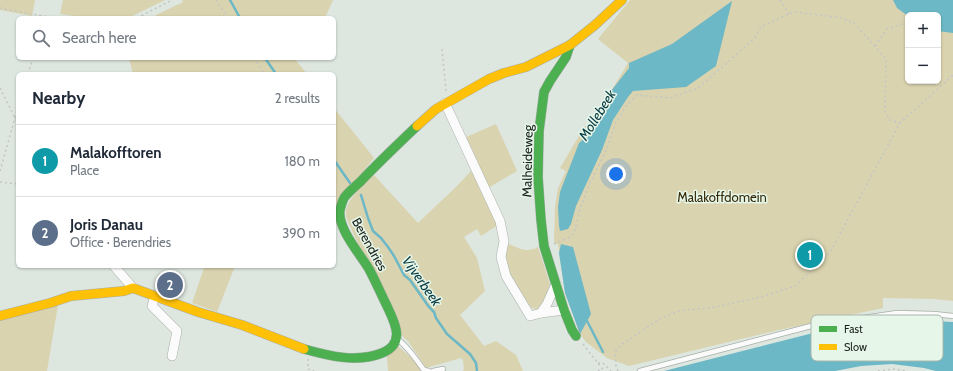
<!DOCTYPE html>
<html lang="en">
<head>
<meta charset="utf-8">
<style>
	:root { --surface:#fff; --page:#f2f2f3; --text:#1f2937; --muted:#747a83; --line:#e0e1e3; --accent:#5e6560 }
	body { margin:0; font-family:Cabin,sans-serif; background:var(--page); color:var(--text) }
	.controls { position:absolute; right:12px; top:12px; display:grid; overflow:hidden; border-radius:6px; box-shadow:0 1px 3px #0004 }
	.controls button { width:36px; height:36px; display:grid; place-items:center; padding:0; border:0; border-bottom:1px solid var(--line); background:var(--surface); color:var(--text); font:20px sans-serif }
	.you { position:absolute; left:616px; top:174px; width:14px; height:14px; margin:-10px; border:3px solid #fff; border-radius:50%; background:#1a73e8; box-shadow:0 0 0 6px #1a73e833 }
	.badge { display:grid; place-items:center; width:26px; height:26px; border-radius:50%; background:var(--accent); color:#fff; font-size:13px; font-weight:700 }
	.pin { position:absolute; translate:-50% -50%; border:2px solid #fff; box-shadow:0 1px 4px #0006 }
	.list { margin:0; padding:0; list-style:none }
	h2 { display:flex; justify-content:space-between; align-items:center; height:52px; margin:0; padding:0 16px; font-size:17px }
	h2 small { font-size:13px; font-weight:400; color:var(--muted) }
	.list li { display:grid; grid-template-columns:26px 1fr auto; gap:12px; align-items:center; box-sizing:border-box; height:72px; padding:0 16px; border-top:1px solid var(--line) }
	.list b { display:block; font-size:15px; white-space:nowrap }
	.list p { margin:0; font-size:13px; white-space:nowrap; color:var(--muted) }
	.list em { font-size:13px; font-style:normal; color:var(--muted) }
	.icon { flex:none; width:22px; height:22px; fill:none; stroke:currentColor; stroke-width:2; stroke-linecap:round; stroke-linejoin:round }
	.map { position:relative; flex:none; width:953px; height:371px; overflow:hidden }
	.search { position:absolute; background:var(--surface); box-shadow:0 1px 3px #0004; left:16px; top:16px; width:320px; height:44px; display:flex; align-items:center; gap:10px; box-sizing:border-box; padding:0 14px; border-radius:6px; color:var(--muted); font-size:15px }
	.panel { position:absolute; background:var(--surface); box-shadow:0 1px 3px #0004; left:16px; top:72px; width:320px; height:196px; border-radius:6px }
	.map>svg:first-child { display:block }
</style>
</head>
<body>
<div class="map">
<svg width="953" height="371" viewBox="0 0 953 371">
	<rect width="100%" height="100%" fill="#dde6df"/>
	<!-- green -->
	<g fill="#dad3af" fill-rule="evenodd">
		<path d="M0,0H35L32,16L0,10Z"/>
		<path d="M63,0H165L128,18H89L60,14Z"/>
		<path d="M182,0H333L325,18H150L183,2Z"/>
		<path d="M630,0H953V301L934,299L883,298V308L779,330L629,366L607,358L586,342L580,334L565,293L558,244H554L555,207L558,188L566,171L560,168L585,126L591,124L628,63L598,39ZM908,15H938V81H908Z"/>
		<path d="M129,58H294L307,74H133Z"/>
		<path d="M334,108L374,158L334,207Z"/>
		<path d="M496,124L517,171L488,188L464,138Z"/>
		<path d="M471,171L483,192L498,225L481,236L477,229L464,237L477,258L485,291L460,315L484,346L496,341L516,355L523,371H462L464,370L463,360L461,358L426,368L408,341L401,335L349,224C348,221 346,218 346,215C345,199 364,185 374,175L418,223L457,186Z"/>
		<path d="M509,244C520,249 527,253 538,247L550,284L544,302L537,309L532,308L525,300L506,272L504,258Z"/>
		<path d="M202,266H235L217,312L192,303L204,268Z"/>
		<path d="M58,305L47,371H0V319Z"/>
		<path d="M396,347H399L413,359L421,371H388L387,356Z"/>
	</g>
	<!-- water -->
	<g fill="#6cb8c6">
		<path d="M893,0H953V33L938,31V15H908V16L897,8Z"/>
		<path d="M732,1L716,66L686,87L633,91L628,97L613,120L602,150L576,206L571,224L568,229L560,231L559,226L558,207L560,192L579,143L587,136L606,113L611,91L629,68V63L672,44Z"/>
		<path d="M561,244L573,247L591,314L580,334L565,293L559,253Z"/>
		<path d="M890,319L953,322V371H936L924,368L892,364L861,366L835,371H664L821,331Z"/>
	</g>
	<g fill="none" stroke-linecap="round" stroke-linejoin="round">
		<!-- stream -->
		<g stroke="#6cb8c6" stroke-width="2.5">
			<path d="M230,0L240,18"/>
			<path d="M265,58L276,74"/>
			<path d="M334,160L350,183"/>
			<path d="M361,195L368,218L373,231L381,238L388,247L394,256L404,275L410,280L429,307L434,312L436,318L447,334L470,354L476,363L477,371"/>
			<path d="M586,319L603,352"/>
		</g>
		<!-- lane casing -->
		<g stroke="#a7aea9" stroke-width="6">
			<g id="lane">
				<path d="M397,339C408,346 416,360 424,370L429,371"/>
				<path d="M433,371L443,369"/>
				<path d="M640,371L815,325L897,313L934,314L953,316"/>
			</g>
		</g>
		<!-- street casing -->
		<g stroke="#a7aea9" stroke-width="10">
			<g id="street">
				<path d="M445,103L500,221L504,241L501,257L506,276L530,316L541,313L564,310"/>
				<path d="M114,266L133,288"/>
				<path d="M155,296L152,306L177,331L172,356"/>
				<path d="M541,313L547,304L556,284"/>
			</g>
		</g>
		<!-- fast casing -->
		<g stroke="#a7aea9" stroke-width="10">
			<g id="fast">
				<path d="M570,45L566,57L550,81L544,92L539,131L538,177L541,220L544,246L564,310L572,330L576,336"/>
				<path d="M304,349C329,356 357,363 382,353C407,343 394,321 386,304C380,292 375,280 369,269C360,254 337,228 340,210C341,206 342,202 344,198C348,192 356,186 361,181C379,162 398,144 417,126"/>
			</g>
		</g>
		<!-- slow casing -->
		<g stroke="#a7aea9" stroke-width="10">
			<g id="slow">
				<path d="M417,126L436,109L489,79L504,73L526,67L570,45L595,25L622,0"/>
				<path d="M0,316L50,303L71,296L124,291L133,288L198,312L242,325L304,349"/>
			</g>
		</g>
		<!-- path -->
		<g stroke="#c3c6c4" stroke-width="1.5" stroke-dasharray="2 3" stroke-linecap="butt">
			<path d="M216,0L228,18"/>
			<path d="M780,0L789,14"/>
			<path d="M0,8L54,18"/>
			<path d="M137,18L172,0"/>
			<path d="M875,46L887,29L908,22"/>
			<path d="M442,49L446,91"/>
			<path d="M254,58L264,74"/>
			<path d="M28,74L33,58"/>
			<path d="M0,88L18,124"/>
			<path d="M0,171L18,107"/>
			<path d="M0,182L18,184"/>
			<path d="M334,186L336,190"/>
			<path d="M554,244L568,238L574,233L580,209L589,185L605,153L616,122L627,105L637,95L670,98L698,88L735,56L755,38L761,27L789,14L796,12L842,18L854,23L886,59L885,111L890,120L900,123"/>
			<path d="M583,344L604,371"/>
			<path d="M308,359V369L314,371"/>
			<path d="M598,363H603L611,371"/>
			<path d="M598,371L602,368"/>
			<path d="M618,371L616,366L615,352L621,345L661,318L679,311L715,307L761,297L795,286L829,254L900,123L953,75"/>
			<path d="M878,371L894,369L907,371"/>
		</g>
		<!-- lane -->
		<use href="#lane" stroke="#fafbfa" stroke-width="4.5"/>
		<!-- street -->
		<use href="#street" stroke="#fafbfa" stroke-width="9"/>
		<!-- fast -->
		<use href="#fast" stroke="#4caf50" stroke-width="9"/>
		<!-- slow -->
		<use href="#slow" stroke="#ffc107" stroke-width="9"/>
	</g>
	<g text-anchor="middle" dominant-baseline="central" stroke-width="3" stroke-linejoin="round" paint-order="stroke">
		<!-- street labels -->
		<g font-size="13" fill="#1a201b" stroke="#e6f7ea">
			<text transform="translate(527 161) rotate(-89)">Malheideweg</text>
			<text transform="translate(370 244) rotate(61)">Berendries</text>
		</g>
		<!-- park labels -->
		<g font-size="13" fill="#342907" stroke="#e6f7ea">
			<text x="722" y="197">Malakoffdomein</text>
		</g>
		<!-- water labels -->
		<g font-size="14" font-style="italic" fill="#083a43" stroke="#e6f7ea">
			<text transform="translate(597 115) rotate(-58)">Mollebeek</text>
			<text transform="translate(422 281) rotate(55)">Vijverbeek</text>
		</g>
	</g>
	<!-- legend -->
	<rect x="811" y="315" width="132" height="46" rx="6" fill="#e6f7ea" stroke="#a9b6ac" stroke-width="1"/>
	<rect x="819" y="326" width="18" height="6" fill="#4caf50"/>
	<rect x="819" y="344" width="18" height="6" fill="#ffc107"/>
	<g font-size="11" fill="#1a201b">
		<text x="844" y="333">Fast</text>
		<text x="844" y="351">Slow</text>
	</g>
</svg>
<div class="controls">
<button>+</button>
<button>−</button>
</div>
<div class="you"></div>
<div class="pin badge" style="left:810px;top:255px;background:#0f9aa8">1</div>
<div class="pin badge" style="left:170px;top:285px;background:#5c6f8a">2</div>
<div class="search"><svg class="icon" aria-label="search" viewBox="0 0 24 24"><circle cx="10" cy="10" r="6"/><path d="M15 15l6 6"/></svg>Search here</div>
<section class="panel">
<h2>Nearby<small>2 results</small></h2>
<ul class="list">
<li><span class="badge" style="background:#0f9aa8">1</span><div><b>Malakofftoren</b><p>Place</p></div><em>180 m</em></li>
<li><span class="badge" style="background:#5c6f8a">2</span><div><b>Joris Danau</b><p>Office · Berendries</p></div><em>390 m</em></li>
</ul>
</section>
</div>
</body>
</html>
